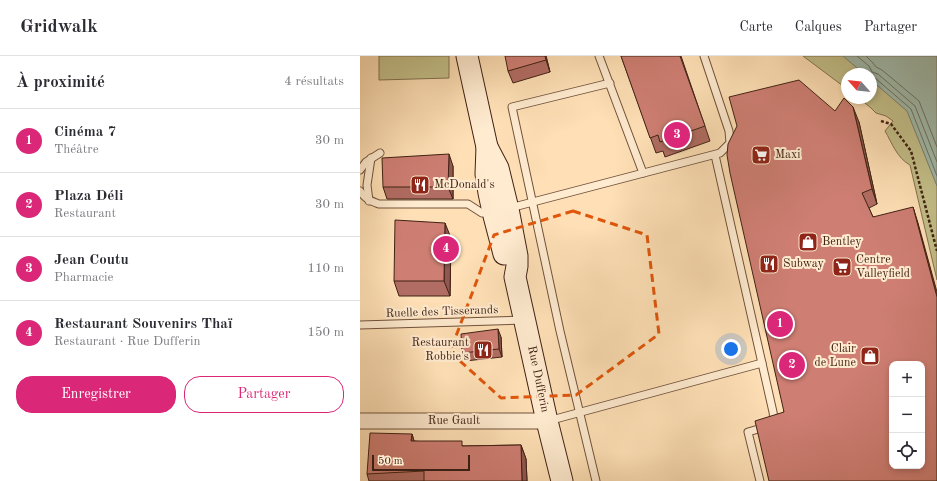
<!DOCTYPE html>
<html lang="fr">
<head>
<meta charset="utf-8">
<style>
	:root { --surface:#fff; --page:#f7f7f7; --text:#2b2b33; --muted:#7c7c81; --line:#e1e1e2; --accent:#db2777 }
	body { margin:0; font-family:"Old Standard TT",serif; background:var(--page); color:var(--text) }
	.controls { position:absolute; right:12px; bottom:12px; display:grid; overflow:hidden; border-radius:8px; box-shadow:0 2px 6px #0003 }
	.controls button { width:36px; height:36px; display:grid; place-items:center; padding:0; border:0; border-bottom:1px solid var(--line); background:var(--surface); color:var(--text); font:20px sans-serif }
	.compass { position:absolute; left:481px; top:12px; width:36px; height:36px; border-radius:50%; background:var(--surface); box-shadow:0 2px 6px #0003; rotate:297deg }
	.scale { position:absolute; left:12px; bottom:10px; width:98px; box-sizing:border-box; padding-left:4px; border:2px solid #402214; border-top:0; font-size:11px; line-height:14px; white-space:nowrap; color:#402214; -webkit-text-stroke:3px #ffebd0; paint-order:stroke }
	.you { position:absolute; left:371px; top:293px; width:14px; height:14px; margin:-10px; border:3px solid #fff; border-radius:50%; background:#1a73e8; box-shadow:0 0 0 6px #1a73e833 }
	.badge { display:grid; place-items:center; width:26px; height:26px; border-radius:50%; background:var(--accent); color:#fff; font-size:13px; font-weight:700 }
	.pin { position:absolute; translate:-50% -50%; border:2px solid #fff; box-shadow:0 1px 4px #0006 }
	.list { margin:0; padding:0; list-style:none }
	h2 { display:flex; justify-content:space-between; align-items:center; height:52px; margin:0; padding:0 16px; font-size:17px }
	h2 small { font-size:13px; font-weight:400; color:var(--muted) }
	.list li { display:grid; grid-template-columns:26px 1fr auto; gap:12px; align-items:center; box-sizing:border-box; height:64px; padding:0 16px; border-top:1px solid var(--line) }
	.list b { display:block; font-size:15px; white-space:nowrap }
	.list p { margin:0; font-size:13px; white-space:nowrap; color:var(--muted) }
	.list em { font-size:13px; font-style:normal; color:var(--muted) }
	.actions { display:flex; gap:8px; padding:12px 16px }
	.actions a { flex:1; padding:9px 0; border:1px solid var(--accent); border-radius:16px; text-align:center; font-size:14px; color:var(--accent) }
	.actions .main { background:var(--accent); color:#fff }
	.icon { flex:none; width:22px; height:22px; fill:none; stroke:currentColor; stroke-width:2; stroke-linecap:round; stroke-linejoin:round }
	.map { position:relative; flex:none; width:577px; height:425px; overflow:hidden }
	header { display:flex; align-items:center; gap:24px; box-sizing:border-box; height:56px; padding:0 20px; background:var(--surface); border-bottom:1px solid var(--line) }
	header strong { font-size:19px }
	nav { display:flex; gap:22px; margin-inline-start:auto; font-size:14px }
	main { display:flex }
	aside { flex:1; background:var(--surface) }
	.map>svg:first-child { display:block }
</style>
</head>
<body>
<header>
<strong>Gridwalk</strong>
<nav><a>Carte</a><a>Calques</a><a>Partager</a></nav>
</header>
<main>
<aside>
<h2>À proximité<small>4 résultats</small></h2>
<ul class="list">
<li><span class="badge">1</span><div><b>Cinéma 7</b><p>Théâtre</p></div><em>30 m</em></li>
<li><span class="badge">2</span><div><b>Plaza Déli</b><p>Restaurant</p></div><em>30 m</em></li>
<li><span class="badge">3</span><div><b>Jean Coutu</b><p>Pharmacie</p></div><em>110 m</em></li>
<li><span class="badge">4</span><div><b>Restaurant Souvenirs Thaï</b><p>Restaurant · Rue Dufferin</p></div><em>150 m</em></li>
</ul>
<div class="actions"><a class="main">Enregistrer</a><a>Partager</a></div>
</aside>
<div class="map">
<svg width="577" height="425" viewBox="0 0 577 425">
	<rect width="100%" height="100%" fill="#ffe0b6"/>
	<filter id="stains"><feTurbulence type="fractalNoise" baseFrequency=".005" numOctaves="4"/><feColorMatrix values="0 0 0 0 .2 0 0 0 0 .09 0 0 0 0 .02 0 0 0 .5 -.17"/></filter>
	<radialGradient id="worn" r=".72"><stop offset=".6" stop-color="#630" stop-opacity="0"/><stop offset="1" stop-color="#630" stop-opacity=".3"/></radialGradient>
	<!-- green -->
	<g fill="#c4c18b" stroke="#827250">
		<path d="M19,0H89V22L19,24Z"/>
		<path d="M443,0H577V224L550,109C537,102 532,87 525,75L533,65L526,60L516,57L511,52L499,42H511V18H487V33Z"/>
	</g>
	<!-- water -->
	<path fill="#a0bdaf" stroke="#7a7f71" d="M483,0H577V130L547,55L511,24V18H504Z"/>
	<g fill="none" stroke-linecap="round" stroke-linejoin="round">
		<!-- shore -->
		<g stroke="#707062" stroke-width="1">
			<path d="M497,0L509,10L512,16L518,18L555,50L577,106"/>
			<path d="M506,0L513,7L516,11L522,14L559,45L561,50L577,91"/>
			<path d="M511,21L515,22L551,53L577,120"/>
		</g>
		<!-- lane casing -->
		<g stroke="#70523c" stroke-width="9">
			<g id="lane">
				<path d="M239,0L283,117"/>
				<path d="M355,99L413,356L414,363L409,370L388,376L400,425"/>
				<path d="M0,114L6,106L20,97"/>
				<path d="M0,135C5,143 11,145 19,148H108L122,157"/>
				<path d="M9,145L7,129L11,102"/>
				<path d="M150,152L360,97L370,87L369,75L344,0"/>
				<path d="M0,269L163,264"/>
				<path d="M188,365L402,307"/>
				<path d="M236,425L200,275L152,51L250,27"/>
			</g>
		</g>
		<!-- street casing -->
		<g stroke="#70523c" stroke-width="17">
			<path id="street" d="M0,365H187"/>
		</g>
		<!-- secondary casing -->
		<g stroke="#402214" stroke-width="23">
			<g id="secondary">
				<path d="M107,0L127,91L126,118L129,137L133,156L144,198"/>
				<path d="M127,91L138,112L148,153L157,200V210L155,221L187,365L202,425"/>
			</g>
		</g>
		<!-- path -->
		<path stroke="#402214" stroke-width="2.5" stroke-dasharray="3 2" stroke-linecap="butt" d="M521,65L531,68L551,95L577,195"/>
		<!-- lane -->
		<use href="#lane" stroke="#ffebd0" stroke-width="7"/>
		<!-- street -->
		<use href="#street" stroke="#ffebd0" stroke-width="15"/>
		<!-- secondary -->
		<use href="#secondary" stroke="#ffebd0" stroke-width="21"/>
	</g>
	<!-- wall -->
	<g fill="#b16c63" stroke="#402214">
		<path d="M186,0L190,16L153,27L148,15Z"/>
		<path d="M261,0H321L350,85L305,101L303,95L296,97Z"/>
		<path d="M475,55L499,66L517,148L509,152L513,161L558,167L424,356Z"/>
		<path d="M93,110V143H27L23,131Z"/>
		<path d="M91,182L90,240H39L34,225Z"/>
		<path d="M141,281L142,301L105,305L102,297Z"/>
		<path d="M52,378L54,385L104,390L161,389L166,403L167,425H9L7,418Z"/>
	</g>
	<!-- shaded-wall -->
	<g fill="#905850" stroke="#402214">
		<path d="M185,0H186L190,16L186,4Z"/>
		<path d="M493,51L499,66L517,148L512,133Z"/>
		<path d="M89,98L93,110V143L88,131Z"/>
		<path d="M553,151L558,167L577,236V241Z"/>
		<path d="M85,167L91,182L90,240L84,225Z"/>
		<path d="M138,273L141,281L142,301L139,293Z"/>
		<path d="M52,378L56,392L51,385Z"/>
		<path d="M161,389L166,403L167,425H162Z"/>
	</g>
	<!-- building -->
	<g fill="#ce7e73" stroke="#402214" fill-rule="evenodd">
		<path d="M145,0H185L186,4L148,15Z"/>
		<path d="M261,0H320L345,70L300,86L298,79L290,82Z"/>
		<path d="M439,24L475,55L484,42L493,51L512,133L502,137L513,161L553,151L577,241V425H409L395,365L424,356L370,117L367,99L368,88L377,70L369,41ZM532,308H562V410H532Z"/>
		<path d="M89,98L88,131H23L22,102Z"/>
		<path d="M35,164L85,167L84,225H34Z"/>
		<path d="M138,273L139,293L102,297L101,278Z"/>
		<path d="M10,377L52,378L51,385H102V390L161,389L162,425H64V415L7,418Z"/>
	</g>
	<!-- marked area -->
	<path fill="none" stroke="#e0560c" stroke-width="3" stroke-dasharray="8 5" stroke-linejoin="round" d="M213,155L287,179L299,278L216,339L141,342L90,296L134,179Z"/>
	<!-- icons -->
	<defs>
		<g id="supermarket-square" transform="scale(1)"><rect x="-9" y="-9" width="18" height="18" rx="4" fill="#8f2418" stroke="#ffebd0"/><path d="M-6-5.5h2.5l.6 2H6L4.5 2H-2.5L-4.4-4H-6ZM-1.5 3.2a1.3 1.3 0 1 0 .1 0ZM3 3.2a1.3 1.3 0 1 0 .1 0Z" fill="#fff"/></g>
		<g id="restaurant-square" transform="scale(1)"><rect x="-9" y="-9" width="18" height="18" rx="4" fill="#8f2418" stroke="#ffebd0"/><path d="M-5-6h1v4h1v-4h1v4h1v-4h1v5L-1.5 .5V6h-2V.5L-5-1ZM5-6V6H3V1.5H1.5Q1.5-4 5-6Z" fill="#fff"/></g>
		<g id="shop-square" transform="scale(1)"><rect x="-9" y="-9" width="18" height="18" rx="4" fill="#8f2418" stroke="#ffebd0"/><path d="M-5-2.5h2.3a2.7 3.5 0 0 1 5.4 0H5L5.5 6h-11ZM-1.5-2.5h3a1.5 2.3 0 0 0-3 0Z" fill="#fff"/></g>
	</defs>
	<g fill-rule="evenodd">
		<use href="#supermarket-square" x="401" y="99"/>
		<use href="#restaurant-square" x="60" y="129"/>
		<use href="#shop-square" x="448" y="186"/>
		<use href="#restaurant-square" x="409" y="208"/>
		<use href="#supermarket-square" x="482" y="211"/>
		<use href="#restaurant-square" x="123" y="294"/>
		<use href="#shop-square" x="510" y="300"/>
	</g>
	<g text-anchor="middle" dominant-baseline="central" stroke-width="4" stroke-linejoin="round" paint-order="stroke">
		<!-- poi labels -->
		<g font-size="12" fill="#402214" stroke="#ffebd0" text-anchor="start">
			<text x="415" y="99">Maxi</text>
			<text x="74" y="129">McDonald's</text>
			<text x="462" y="186">Bentley</text>
			<text x="496" y="204">Centre<tspan x="496" dy="14">Valleyfield</tspan></text>
			<text x="423" y="208">Subway</text>
			<text x="109" y="287" text-anchor="end">Restaurant<tspan x="109" dy="14">Robbie's</tspan></text>
			<text x="496" y="293" text-anchor="end">Clair<tspan x="496" dy="14">de Lune</tspan></text>
		</g>
		<!-- street labels -->
		<g font-size="12" fill="#402214" stroke="#ffebd0">
			<text transform="translate(82 256) rotate(-2)">Ruelle des Tisserands</text>
			<text transform="translate(178 323) rotate(78)">Rue Dufferin</text>
			<text x="94" y="365">Rue Gault</text>
		</g>
	</g>
	<rect width="100%" height="100%" filter="url(#stains)"/>
	<rect width="100%" height="100%" fill="url(#worn)"/>
</svg>
<div class="controls">
<button>+</button>
<button>−</button>
<button><svg class="icon" aria-label="locate" viewBox="0 0 24 24"><circle cx="12" cy="12" r="6"/><path d="M12 2v4M12 18v4M2 12h4M18 12h4"/></svg></button>
</div>
<svg class="compass" viewBox="-18 -18 36 36"><path d="M0-13l5 13h-10z" fill="#e53935"/><path d="M0 13l5-13h-10z" fill="#7c7c81"/></svg>
<div class="scale">50 m</div>
<div class="you"></div>
<div class="pin badge" style="left:420px;top:268px">1</div>
<div class="pin badge" style="left:432px;top:309px">2</div>
<div class="pin badge" style="left:317px;top:79px">3</div>
<div class="pin badge" style="left:86px;top:193px">4</div>
</div>
</main>
</body>
</html>
